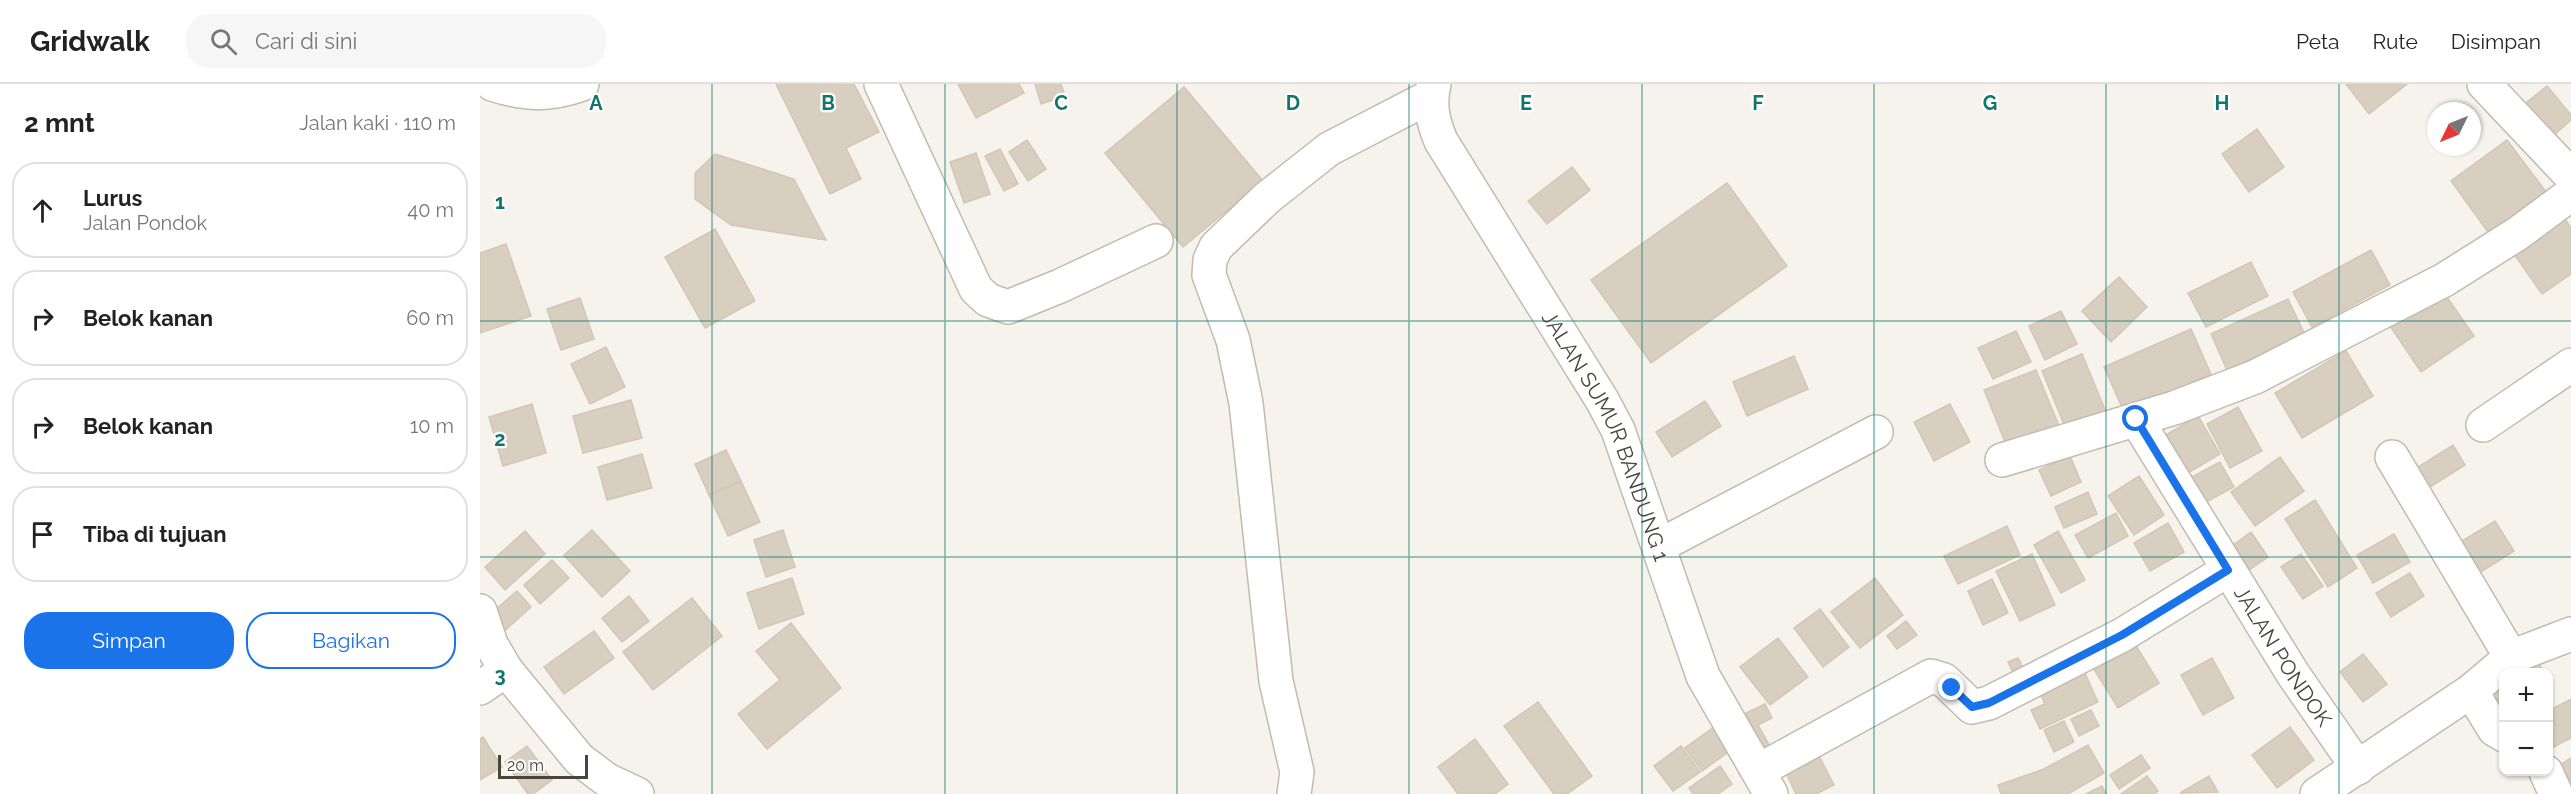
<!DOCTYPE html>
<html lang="id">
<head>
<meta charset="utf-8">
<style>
	:root { --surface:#fff; --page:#f6f6f6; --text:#222; --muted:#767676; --line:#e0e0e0; --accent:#1a73e8 }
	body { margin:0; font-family:Raleway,sans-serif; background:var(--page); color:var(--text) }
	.controls { position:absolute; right:18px; bottom:18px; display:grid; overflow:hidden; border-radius:12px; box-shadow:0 2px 4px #0004 }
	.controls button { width:54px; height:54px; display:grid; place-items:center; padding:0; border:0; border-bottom:2px solid var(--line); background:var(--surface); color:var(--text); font:30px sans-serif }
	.compass { position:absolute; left:1947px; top:18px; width:54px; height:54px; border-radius:50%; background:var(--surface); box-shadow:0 2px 4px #0004; rotate:227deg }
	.scale { position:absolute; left:18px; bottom:15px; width:90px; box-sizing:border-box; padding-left:6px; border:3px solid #4b4439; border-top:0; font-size:16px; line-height:21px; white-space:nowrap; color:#4b4439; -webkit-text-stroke:4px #fff; paint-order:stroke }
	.stop { position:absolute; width:18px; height:18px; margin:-14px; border:4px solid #1a73e8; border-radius:50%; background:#fff }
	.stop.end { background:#1a73e8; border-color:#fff; box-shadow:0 2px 6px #0008 }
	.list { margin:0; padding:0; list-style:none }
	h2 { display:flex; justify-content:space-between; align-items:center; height:78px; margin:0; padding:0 24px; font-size:26px }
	h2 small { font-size:20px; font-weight:400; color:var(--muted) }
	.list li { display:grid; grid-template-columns:39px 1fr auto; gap:18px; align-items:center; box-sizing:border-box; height:96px; margin:0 12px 12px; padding:0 12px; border:2px solid var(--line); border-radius:24px }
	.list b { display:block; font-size:22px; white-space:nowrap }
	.list p { margin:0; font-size:20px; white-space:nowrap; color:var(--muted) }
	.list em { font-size:20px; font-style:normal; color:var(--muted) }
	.actions { display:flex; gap:12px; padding:18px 24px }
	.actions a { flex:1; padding:14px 0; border:2px solid var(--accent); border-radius:24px; text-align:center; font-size:21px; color:var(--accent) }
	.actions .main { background:var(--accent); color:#fff }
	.icon { flex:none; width:33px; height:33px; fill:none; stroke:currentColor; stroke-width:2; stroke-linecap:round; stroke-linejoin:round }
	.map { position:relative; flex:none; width:2091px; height:710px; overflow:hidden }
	header { display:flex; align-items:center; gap:36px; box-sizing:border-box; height:84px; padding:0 30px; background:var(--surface); border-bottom:2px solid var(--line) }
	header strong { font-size:28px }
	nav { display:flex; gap:33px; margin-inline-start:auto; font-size:21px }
	.search { width:420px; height:54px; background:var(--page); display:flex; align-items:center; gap:15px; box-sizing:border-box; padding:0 21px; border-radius:24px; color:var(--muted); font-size:22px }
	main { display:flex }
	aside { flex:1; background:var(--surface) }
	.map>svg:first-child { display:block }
</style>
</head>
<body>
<header>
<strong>Gridwalk</strong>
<div class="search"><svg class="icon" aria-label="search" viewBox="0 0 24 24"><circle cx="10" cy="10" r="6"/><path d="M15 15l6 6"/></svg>Cari di sini</div>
<nav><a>Peta</a><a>Rute</a><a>Disimpan</a></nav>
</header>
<main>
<aside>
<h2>2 mnt<small>Jalan kaki · 110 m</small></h2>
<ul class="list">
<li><svg class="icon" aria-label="ahead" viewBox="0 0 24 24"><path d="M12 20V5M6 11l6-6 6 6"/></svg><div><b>Lurus</b><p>Jalan Pondok</p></div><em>40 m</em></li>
<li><svg class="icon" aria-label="right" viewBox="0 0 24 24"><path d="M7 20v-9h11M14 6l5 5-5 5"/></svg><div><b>Belok kanan</b></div><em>60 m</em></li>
<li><svg class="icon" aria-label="right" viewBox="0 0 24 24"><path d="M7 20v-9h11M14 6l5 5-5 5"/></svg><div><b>Belok kanan</b></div><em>10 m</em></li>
<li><svg class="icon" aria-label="arrive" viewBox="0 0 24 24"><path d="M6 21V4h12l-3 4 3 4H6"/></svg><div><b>Tiba di tujuan</b></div></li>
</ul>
<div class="actions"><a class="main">Simpan</a><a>Bagikan</a></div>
</aside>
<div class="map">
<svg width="2091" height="710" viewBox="0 0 2091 710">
	<rect width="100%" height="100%" fill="#f6f3ec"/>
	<!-- building -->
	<g fill="#d8cfc1" stroke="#d3c7b4" stroke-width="1.5">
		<path d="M296,0H374L399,48L366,64L381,95L350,110Z"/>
		<path d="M478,0H539L544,9L496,34Z"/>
		<path d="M555,0H581L585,12L561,20Z"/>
		<path d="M1866,0H1927L1889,30Z"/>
		<path d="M2067,2L2091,31V36L2065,59L2037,26Z"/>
		<path d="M704,3L783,97L703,163L625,69Z"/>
		<path d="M1777,45L1804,83L1769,108L1742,70Z"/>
		<path d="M547,56L566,85L548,97L529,68Z"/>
		<path d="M2027,56L2070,113L2013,155L1971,97Z"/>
		<path d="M520,65L538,100L524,107L505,72Z"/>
		<path d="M496,69L510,110L484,119L470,78Z"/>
		<path d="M235,70L314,95L346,156L251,141L215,115V89Z"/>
		<path d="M1092,83L1110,106L1067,140L1048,117Z"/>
		<path d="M1247,99L1307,182L1171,279L1111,196Z"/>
		<path d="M2085,135L2091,144V190L2062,210L2034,170Z"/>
		<path d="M235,145L275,217L225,244L185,173Z"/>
		<path d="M26,160L51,232L0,249V169Z"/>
		<path d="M1891,166L1910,201L1832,243L1813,208Z"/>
		<path d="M1771,178L1788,212L1726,243L1708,209Z"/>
		<path d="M1639,193L1667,223L1631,258L1602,227Z"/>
		<path d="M1962,206L1994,252L1941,288L1910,242Z"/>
		<path d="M100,214L114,255L81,266L67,225Z"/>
		<path d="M1808,215L1825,251L1747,286L1731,250Z"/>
		<path d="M1581,227L1597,260L1565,276L1549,242Z"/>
		<path d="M1711,245L1731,290L1644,328L1624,283Z"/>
		<path d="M1536,247L1551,278L1513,295L1498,264Z"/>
		<path d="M126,263L145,303L110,320L91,280Z"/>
		<path d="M1866,267L1893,312L1822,354L1795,309Z"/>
		<path d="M1602,270L1626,328L1586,345L1562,287Z"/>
		<path d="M1314,272L1328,305L1267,332L1253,298Z"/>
		<path d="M1556,286L1580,344L1528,365L1504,306Z"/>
		<path d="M151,316L162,354L103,369L93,332Z"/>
		<path d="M1225,317L1241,342L1192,373L1176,348Z"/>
		<path d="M52,320L66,369L23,382L9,333Z"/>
		<path d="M1470,320L1490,358L1454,377L1434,338Z"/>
		<path d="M1758,323L1782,367L1750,384L1727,340Z"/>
		<path d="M1718,332L1740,370L1701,393L1679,355Z"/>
		<path d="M1973,361L1985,381L1947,405L1935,385Z"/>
		<path d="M246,366L261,397L229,411L215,380Z"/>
		<path d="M162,370L172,404L127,416L118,383Z"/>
		<path d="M1590,372L1601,398L1571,412L1559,386Z"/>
		<path d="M1800,373L1824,407L1775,442L1751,408Z"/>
		<path d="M1740,378L1754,403L1717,423L1704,397Z"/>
		<path d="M1659,392L1684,431L1654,451L1628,412Z"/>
		<path d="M261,397L280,438L248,452L229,411Z"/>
		<path d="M1608,408L1617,430L1584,444L1575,423Z"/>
		<path d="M1835,416L1877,484L1848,503L1805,435Z"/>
		<path d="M1636,429L1648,452L1608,474L1595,451Z"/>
		<path d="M2015,437L2034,467L1996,491L1977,460Z"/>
		<path d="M1688,439L1704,468L1670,487L1654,459Z"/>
		<path d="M1527,442L1540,471L1478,500L1464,472Z"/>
		<path d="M112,446L150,487L122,513L84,471Z"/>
		<path d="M303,446L315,483L286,493L274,456Z"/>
		<path d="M45,447L65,470L25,506L5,483Z"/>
		<path d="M1578,447L1605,496L1581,509L1554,461Z"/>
		<path d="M1771,448L1788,473L1769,486L1752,462Z"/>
		<path d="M1914,450L1930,478L1893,499L1877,471Z"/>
		<path d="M1552,470L1575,521L1540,537L1516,487Z"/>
		<path d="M1821,470L1843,502L1823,515L1801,483Z"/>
		<path d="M72,476L89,494L60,520L44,501Z"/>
		<path d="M1930,489L1944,512L1911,533L1896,509Z"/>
		<path d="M312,494L324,530L279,545L267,509Z"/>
		<path d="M1395,494L1423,531L1380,564L1351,528Z"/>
		<path d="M1512,495L1528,529L1503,541L1488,507Z"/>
		<path d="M37,507L51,523L21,550L6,534Z"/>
		<path d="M149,512L169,537L142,558L122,534Z"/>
		<path d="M212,514L242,552L173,606L143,568Z"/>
		<path d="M1340,525L1369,563L1343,583L1314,544Z"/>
		<path d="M1426,537L1437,551L1417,565L1407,552Z"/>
		<path d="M311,539L361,604L287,665L258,630L300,596L276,567Z"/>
		<path d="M114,547L134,574L84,610L64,583Z"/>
		<path d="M1298,554L1328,593L1290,621L1260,583Z"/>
		<path d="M1653,557L1679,599L1638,624L1612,582Z"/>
		<path d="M1883,570L1907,600L1883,618L1860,588Z"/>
		<path d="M1538,574L1544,586L1534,591L1528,578Z"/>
		<path d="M1732,574L1754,614L1723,631L1701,591Z"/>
		<path d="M2055,574L2064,588H2032Z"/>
		<path d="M1603,585L1618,618L1560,645L1551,626L1565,620L1559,606Z"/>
		<path d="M2024,594V630L2007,604Z"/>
		<path d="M2091,615V654L2068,666V627Z"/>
		<path d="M1058,618L1112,692L1087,710H1074L1024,642Z"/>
		<path d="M1285,620L1292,634L1278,641L1292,666L1285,669L1266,629Z"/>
		<path d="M1611,626L1619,642L1599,652L1591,635Z"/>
		<path d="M1584,637L1594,658L1574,668L1564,646Z"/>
		<path d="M1241,638L1258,661L1222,687L1205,664Z"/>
		<path d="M1810,643L1834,676L1797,704L1772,671Z"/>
		<path d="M3,653L22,683L0,696V655Z"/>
		<path d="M995,655L1028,700L1015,710H978L958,683Z"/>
		<path d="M1608,661L1624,689L1588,710H1521L1518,701L1564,685Z"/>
		<path d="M47,662L72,696L53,710H48L25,678Z"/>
		<path d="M1201,662L1220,688L1193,707L1174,682Z"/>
		<path d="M1661,671L1670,684L1639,705L1630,691Z"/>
		<path d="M1339,672L1354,701L1336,710H1316L1306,689Z"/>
		<path d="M2091,674V697L2080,681Z"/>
		<path d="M1240,682L1252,700L1238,710H1213L1209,704Z"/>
		<path d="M1667,692L1678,707L1674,710H1641Z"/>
		<path d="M1729,692L1738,708L1700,709Z"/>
		<path d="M1622,702L1626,710H1606Z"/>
	</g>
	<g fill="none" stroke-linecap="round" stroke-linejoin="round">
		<!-- minor casing -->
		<g stroke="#c2bbae" stroke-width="36">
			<g id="minor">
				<path d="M12,0C45,11 69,12 102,0"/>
				<path d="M401,0L496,205L508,216L528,223L580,202L676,157"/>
				<path id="s1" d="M954,0C949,21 953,38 961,57L1122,316L1138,346L1223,592L1291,710"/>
				<path d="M2004,0L2091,92"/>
				<path id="s2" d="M1656,335L1813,590L1878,684"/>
				<path d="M2003,341L2091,281"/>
				<path d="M1912,373L2031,573"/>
				<path d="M1522,376L1694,324L1775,293L1964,196L2037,150L2091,110"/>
				<path d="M1179,462L1396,348"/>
				<path d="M0,527L11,560L26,586L99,675L127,696L157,710"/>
				<path d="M0,604L26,586"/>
				<path d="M1991,607L2014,645L2024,651"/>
				<path d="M1278,687L1451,592L1464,596L1492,623L1509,619L1642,551L1748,486"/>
				<path d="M2066,688L2076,710"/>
				<path d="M814,710L817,688L796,597L766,319L753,256L729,191L730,176L736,163L787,114L849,65L951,12"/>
				<path d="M1837,710L1991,607L2031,573L2091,550"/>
			</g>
		</g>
		<!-- minor -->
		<use href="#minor" stroke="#fff" stroke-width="33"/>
	</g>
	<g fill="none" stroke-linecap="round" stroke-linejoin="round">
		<!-- route -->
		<path stroke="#1a73e8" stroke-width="8" d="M1472,604L1492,623L1509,619L1642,551L1748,486L1656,335"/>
	</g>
	<!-- grid -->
	<path fill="none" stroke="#0f766e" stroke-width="1.5" stroke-opacity="0.55" d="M232,0V710M465,0V710M697,0V710M929,0V710M1162,0V710M1394,0V710M1626,0V710M1859,0V710M0,237H2091M0,473H2091"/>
	<g text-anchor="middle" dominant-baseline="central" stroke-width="4.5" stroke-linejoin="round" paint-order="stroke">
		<!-- street labels -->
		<g font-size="21" fill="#4b4439" stroke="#fff">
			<text stroke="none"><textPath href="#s1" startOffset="398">JALAN SUMUR BANDUNG 1</textPath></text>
			<text stroke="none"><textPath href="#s2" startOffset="279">JALAN PONDOK</textPath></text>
		</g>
	</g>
	<g font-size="20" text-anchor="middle" font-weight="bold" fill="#0f766e" stroke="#fff" stroke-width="4.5" stroke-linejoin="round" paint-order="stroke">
		<text x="116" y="26">A</text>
		<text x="348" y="26">B</text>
		<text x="581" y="26">C</text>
		<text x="813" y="26">D</text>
		<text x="1046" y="26">E</text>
		<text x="1278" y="26">F</text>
		<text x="1510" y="26">G</text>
		<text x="1742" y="26">H</text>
		<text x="20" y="125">1</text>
		<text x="20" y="362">2</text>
		<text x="20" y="598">3</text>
	</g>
</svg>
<div class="controls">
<button>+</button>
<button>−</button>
</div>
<svg class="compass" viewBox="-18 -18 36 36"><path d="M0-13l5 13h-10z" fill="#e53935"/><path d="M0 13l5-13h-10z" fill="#767676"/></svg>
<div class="scale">20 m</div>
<div class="stop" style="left:1656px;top:335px"></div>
<div class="stop end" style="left:1472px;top:604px"></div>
</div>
</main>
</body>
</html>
